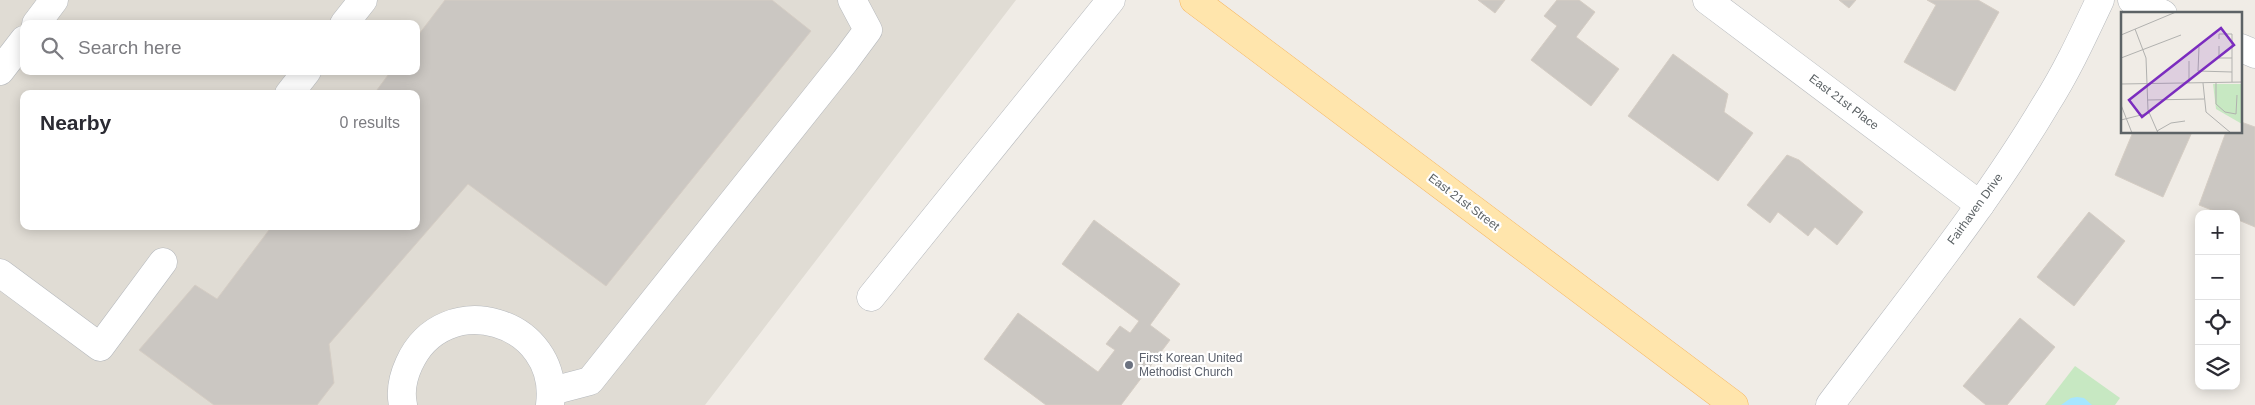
<!DOCTYPE html>
<html lang="en">
<head>
<meta charset="utf-8">
<style>
	:root { --surface:#fff; --page:#f2f2f3; --text:#2b2b33; --muted:#7c7c81; --line:#e1e1e2 }
	body { margin:0; font-family:Arial,sans-serif; background:var(--page); color:var(--text) }
	.controls { position:absolute; right:15px; bottom:15px; display:grid; overflow:hidden; border-radius:10px; box-shadow:0 2px 12px #0003 }
	.controls button { width:45px; height:45px; display:grid; place-items:center; padding:0; border:0; border-bottom:1px solid var(--line); background:var(--surface); color:var(--text); font:25px sans-serif }
	.list { margin:0; padding:0; list-style:none }
	h2 { display:flex; justify-content:space-between; align-items:center; height:65px; margin:0; padding:0 20px; font-size:21px }
	h2 small { font-size:16px; font-weight:400; color:var(--muted) }
	.icon { flex:none; width:28px; height:28px; fill:none; stroke:currentColor; stroke-width:2; stroke-linecap:round; stroke-linejoin:round }
	.map { position:relative; flex:none; width:2255px; height:405px; overflow:hidden }
	.search { position:absolute; background:var(--surface); box-shadow:0 2px 12px #0003; left:20px; top:20px; width:400px; height:55px; display:flex; align-items:center; gap:12px; box-sizing:border-box; padding:0 18px; border-radius:10px; color:var(--muted); font-size:19px }
	.panel { position:absolute; background:var(--surface); box-shadow:0 2px 12px #0003; left:20px; top:90px; width:400px; height:140px; border-radius:10px }
	.map>svg:first-child { display:block }
</style>
</head>
<body>
<div class="map">
<svg width="2255" height="405" viewBox="0 0 2255 405">
	<rect width="100%" height="100%" fill="#f0ece6"/>
	<!-- education -->
	<path fill="#e0dcd4" fill-rule="evenodd" d="M0,0H1016L705,405H0ZM24,24H416V71H24ZM24,94H416V226H24Z"/>
	<!-- green -->
	<path fill="#c7e8c2" d="M2075,366L2120,398L2115,405H2045Z"/>
	<!-- water -->
	<path fill="#a7e6ff" d="M2077,397L2084,398L2092,405H2061L2071,398Z"/>
	<!-- building -->
	<g fill="#cbc7c2" stroke="#d5cdc4">
		<path d="M445,0H772L811,31L606,286L468,184L329,344L334,383L317,405H214L139,350L195,285L217,299L272,226H416V94H374L391,71H416V38Z"/>
		<path d="M1478,0H1505L1495,13Z"/>
		<path d="M1557,0H1579L1595,12L1576,37L1619,69L1591,106L1531,60L1557,26L1544,16Z"/>
		<path d="M1839,0H1856L1849,8Z"/>
		<path d="M1927,0H1978L1999,12L1955,91L1904,62L1936,5Z"/>
		<path d="M1673,54L1728,94L1724,112L1753,133L1718,181L1628,116Z"/>
		<path d="M2241,122L2255,127V227L2236,219V214H2222L2199,205L2226,132H2241Z"/>
		<path d="M2133,132H2192L2163,197L2115,175Z"/>
		<path d="M1787,155L1799,160L1863,212L1837,245L1815,227L1808,236L1778,212L1770,223L1747,205Z"/>
		<path d="M2089,212L2125,241L2074,306L2037,277Z"/>
		<path d="M1094,220L1180,284L1150,325L1170,340L1121,405H1046L984,359L1018,313L1098,372L1115,350L1106,344L1120,326L1130,333L1139,321L1062,264Z"/>
		<path d="M2020,318L2055,347L2007,405H1986L1963,386Z"/>
	</g>
	<g fill="none" stroke-linecap="round" stroke-linejoin="round">
		<!-- minor casing -->
		<g stroke="#b6b9bd" stroke-width="29">
			<g id="minor">
				<path d="M1707,0L1980,205"/>
				<path d="M2132,0L2163,14"/>
				<path d="M36,24L54,0"/>
				<path d="M344,24L363,0"/>
				<path d="M2241,48L2255,54"/>
				<path d="M0,71L24,40"/>
				<path d="M289,94L307,71"/>
				<path d="M0,273L100,347L163,262"/>
				<path d="M871,297L1111,0"/>
				<path d="M552,391L590,381L845,61L868,30L852,0"/>
				<path d="M403,405C400,391 403,377 409,364C444,286 561,320 550,405"/>
				<path d="M1830,405C1903,307 1983,210 2046,104C2067,71 2083,36 2100,0"/>
			</g>
		</g>
		<!-- major casing -->
		<g stroke="#f6b259" stroke-width="29">
			<path id="major" d="M1194,0L1734,405"/>
		</g>
		<!-- minor -->
		<use href="#minor" stroke="#fff" stroke-width="28"/>
		<!-- major -->
		<use href="#major" stroke="#ffe5ac" stroke-width="28"/>
	</g>
	<!-- markers -->
	<circle fill="#6b7280" stroke="#fff" stroke-width="2" cx="1129" cy="365" r="5"/>
	<g text-anchor="middle" dominant-baseline="central" stroke-width="4.5" stroke-linejoin="round" paint-order="stroke">
		<!-- street labels -->
		<g font-size="12" fill="#5d6366" stroke="#fff">
			<text transform="translate(1844 102) rotate(37)">East 21st Place</text>
			<text transform="translate(1464 202) rotate(37)">East 21st Street</text>
			<text transform="translate(1975 209) rotate(-54)">Fairhaven Drive</text>
		</g>
		<!-- worship labels -->
		<g font-size="12" fill="#5b616d" stroke="#fff" text-anchor="start">
			<text x="1139" y="358">First Korean United<tspan x="1139" dy="14">Methodist Church</tspan></text>
		</g>
	</g>
	<!-- overview -->
	<g transform="translate(2121 12)">
		<rect width="121" height="121" fill="#f0ece6"/>
		<path d="M92,72H121V112L95,97Z" fill="#c7e8c2"/>
		<path fill="none" stroke="#b1b1af" stroke-width="1" d="M14,17L25,46L27,98L37,121M0,23L55,0M98,27V22H111V70M98,34V46H111M78,35L77,59L111,60M0,46L60,23M95,70V92L104,100L115,102L116,83M68,71V49M82,71L85,100L110,121M0,72L122,70M26,88L83,87M0,93L11,121M0,108L28,101M36,119L50,111L64,109"/>
		<path fill="#7b2cbf" fill-opacity="0.15" stroke="#7b2cbf" stroke-width="2.5" d="M100,16L113,33L21,105L8,88Z"/>
		<rect width="121" height="121" fill="none" stroke="#5d6366" stroke-width="2.5"/>
	</g>
</svg>
<div class="controls">
<button>+</button>
<button>−</button>
<button><svg class="icon" aria-label="locate" viewBox="0 0 24 24"><circle cx="12" cy="12" r="6"/><path d="M12 2v4M12 18v4M2 12h4M18 12h4"/></svg></button>
<button><svg class="icon" aria-label="layers" viewBox="0 0 24 24"><path d="M12 4l9 5-9 5-9-5zM3 14l9 5 9-5"/></svg></button>
</div>
<div class="search"><svg class="icon" aria-label="search" viewBox="0 0 24 24"><circle cx="10" cy="10" r="6"/><path d="M15 15l6 6"/></svg>Search here</div>
<section class="panel">
<h2>Nearby<small>0 results</small></h2>
<ul class="list">
</ul>
</section>
</div>
</body>
</html>
